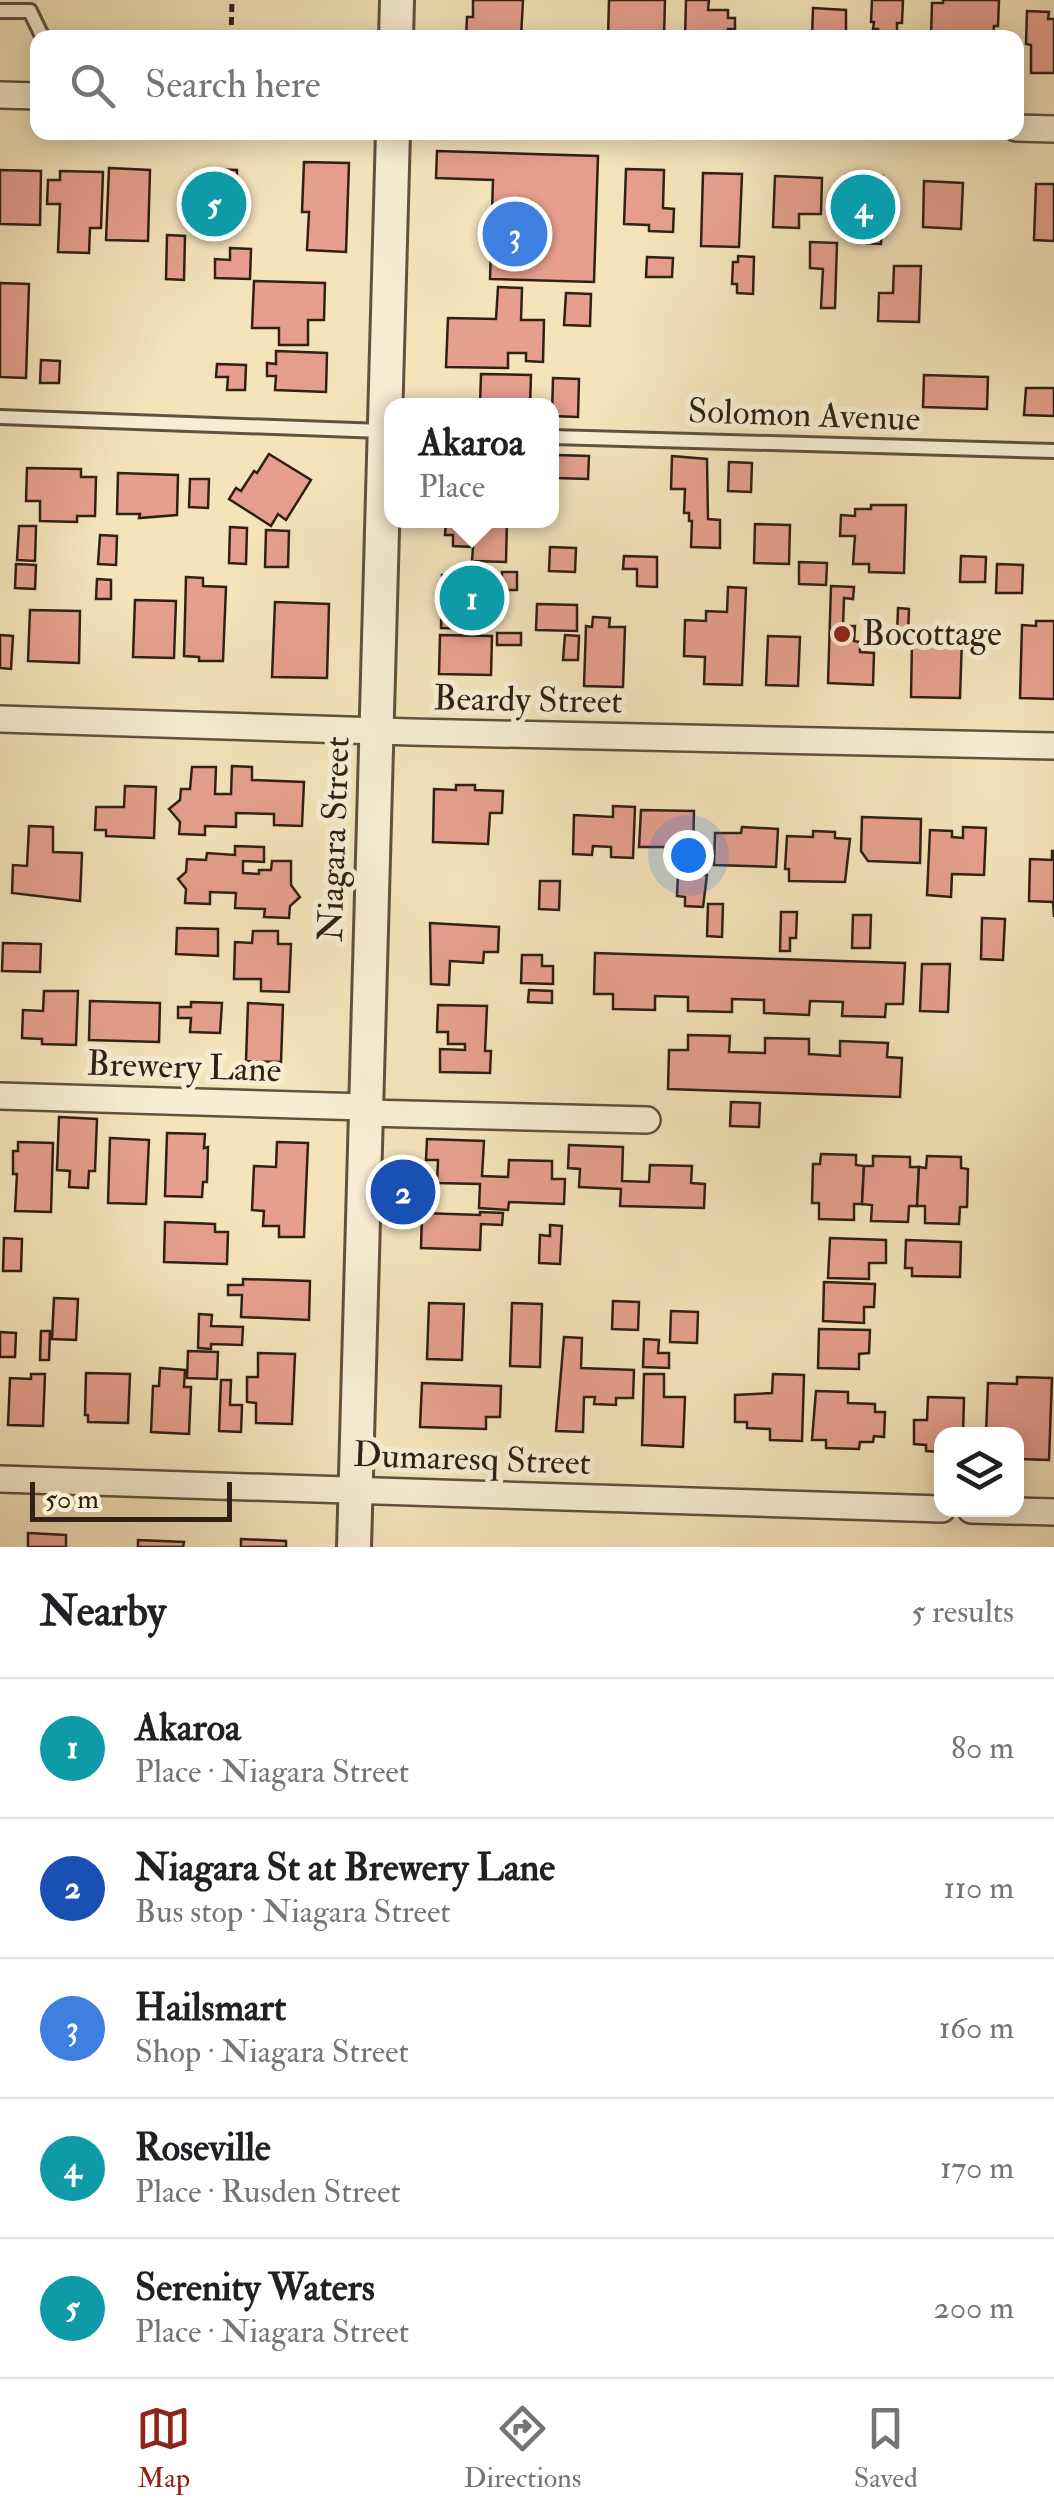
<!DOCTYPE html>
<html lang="en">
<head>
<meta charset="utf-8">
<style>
	:root { --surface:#fff; --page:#f6f6f6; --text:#202124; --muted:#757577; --line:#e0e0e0; --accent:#8f2418 }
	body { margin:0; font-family:"IM FELL Double Pica",serif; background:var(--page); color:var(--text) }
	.controls { position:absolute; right:30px; bottom:30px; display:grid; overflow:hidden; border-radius:20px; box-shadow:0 5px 25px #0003 }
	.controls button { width:90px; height:90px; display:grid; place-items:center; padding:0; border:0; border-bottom:2px solid var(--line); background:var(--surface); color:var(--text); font:50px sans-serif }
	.scale { position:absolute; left:30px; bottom:25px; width:202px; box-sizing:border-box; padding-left:10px; border:5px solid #302016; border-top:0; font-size:28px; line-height:35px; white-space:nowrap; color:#302016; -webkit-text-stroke:8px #f8edd3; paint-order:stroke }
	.you { position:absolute; left:688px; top:855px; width:35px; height:35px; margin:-25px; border:8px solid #fff; border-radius:50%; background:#1a73e8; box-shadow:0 0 0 15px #1a73e833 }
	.badge { display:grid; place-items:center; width:65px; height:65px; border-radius:50%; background:var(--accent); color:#fff; font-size:32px; font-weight:700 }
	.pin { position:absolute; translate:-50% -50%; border:5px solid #fff; box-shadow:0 2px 10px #0006 }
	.popup { position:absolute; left:384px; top:398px; width:175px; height:130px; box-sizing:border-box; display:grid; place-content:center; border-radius:20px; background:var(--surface); filter:drop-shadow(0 2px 8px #0005); font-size:32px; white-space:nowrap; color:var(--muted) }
	.popup b { font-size:38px; color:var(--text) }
	.popup::after { content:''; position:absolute; left:50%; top:100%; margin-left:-20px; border:20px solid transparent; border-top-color:var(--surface) }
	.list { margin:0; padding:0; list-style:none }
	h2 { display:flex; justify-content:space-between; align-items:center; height:130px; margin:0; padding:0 40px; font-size:42px }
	h2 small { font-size:32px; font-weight:400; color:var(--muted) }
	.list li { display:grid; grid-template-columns:65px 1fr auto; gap:30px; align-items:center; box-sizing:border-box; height:140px; padding:0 40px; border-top:2px solid var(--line) }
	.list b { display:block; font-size:38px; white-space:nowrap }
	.list p { margin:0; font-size:32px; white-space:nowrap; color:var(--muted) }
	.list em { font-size:32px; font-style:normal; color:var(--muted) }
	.icon { flex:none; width:55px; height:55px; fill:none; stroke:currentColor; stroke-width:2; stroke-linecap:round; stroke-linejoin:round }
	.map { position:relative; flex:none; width:1054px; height:1547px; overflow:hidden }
	.search { position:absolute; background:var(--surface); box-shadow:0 5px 25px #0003; left:30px; right:30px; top:30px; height:110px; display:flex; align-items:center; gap:25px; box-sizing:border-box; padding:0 35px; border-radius:20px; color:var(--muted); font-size:38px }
	.sheet { height:830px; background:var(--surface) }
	nav { display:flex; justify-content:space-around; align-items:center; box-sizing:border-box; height:140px; border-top:2px solid var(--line); background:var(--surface); font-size:28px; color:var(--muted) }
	nav a { display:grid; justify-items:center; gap:5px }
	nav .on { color:var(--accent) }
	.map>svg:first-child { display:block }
</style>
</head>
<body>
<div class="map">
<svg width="1054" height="1547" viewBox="0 0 1054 1547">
	<rect width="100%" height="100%" fill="#f4e3bb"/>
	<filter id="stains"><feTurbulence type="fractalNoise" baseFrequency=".002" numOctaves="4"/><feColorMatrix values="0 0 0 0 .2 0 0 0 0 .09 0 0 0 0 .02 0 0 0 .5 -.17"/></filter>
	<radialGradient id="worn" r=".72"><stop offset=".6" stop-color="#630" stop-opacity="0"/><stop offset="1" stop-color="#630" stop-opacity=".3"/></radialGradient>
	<!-- building -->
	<g fill="#e69f8f" stroke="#302016" stroke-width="2.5">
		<path d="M473,0H523L521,38H466L467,17H473Z"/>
		<path d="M609,0H665L664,38H608Z"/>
		<path d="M686,0H709L708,10H728V18H735V29H728L727,38H685Z"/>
		<path d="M872,0H903L902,23H897V38H878V29H873L874,22H871Z"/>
		<path d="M943,0H999L998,26H994L993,38H931L932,3H943Z"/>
		<path d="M813,8L846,10V38H812Z"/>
		<path d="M1027,11L1049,12L1048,19H1054V73H1031V45L1026,44Z"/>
		<path d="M437,151L598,156L594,282L490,279L493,180L436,178Z"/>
		<path d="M304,162L349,163L346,252L307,250L309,212H302Z"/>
		<path d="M109,168L150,170L148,241L106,240Z"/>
		<path d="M206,169L237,170L235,232L192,231L193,177H206Z"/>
		<path d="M626,169L664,170L663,208L674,209L673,232L649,231V225L624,224Z"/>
		<path d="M0,170L41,171L40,225L0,224Z"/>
		<path d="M60,171L103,172L101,228H90L89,253L58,252L60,204H47L48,180H60Z"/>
		<path d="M703,173L742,174L739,247L701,246Z"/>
		<path d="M846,175L883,176L881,244L858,243V238L844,237Z"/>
		<path d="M775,176L822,178L821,214H799V228L773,227Z"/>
		<path d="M924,181L963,183L961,229L923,227Z"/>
		<path d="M1036,184H1054V241L1034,240Z"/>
		<path d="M167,235L185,236L184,280L166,279Z"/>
		<path d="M810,242L837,243L835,308H821L823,269L810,268Z"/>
		<path d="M230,248L251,249L250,279L215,278V259L230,260Z"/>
		<path d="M738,256L754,257L753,294L737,293V284H732L733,262H738Z"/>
		<path d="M647,257L673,258L672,277H646Z"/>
		<path d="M894,266H921L919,322L878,321L879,293H893Z"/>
		<path d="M254,281L325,283L324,320H308V345H279V328H252Z"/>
		<path d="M0,283L29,284L26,378L0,377Z"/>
		<path d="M498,287L522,288L521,320H544L543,362L526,361V353H508V368L446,367L448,318L496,319Z"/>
		<path d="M566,293L591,294L590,326L564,325Z"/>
		<path d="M276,351L327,353L326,392L275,390L276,376H267V363L276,364Z"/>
		<path d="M41,360L60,361L59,383H40Z"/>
		<path d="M217,364L246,365L245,390H227L228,377H216Z"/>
		<path d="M481,374L531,375L530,406H480Z"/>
		<path d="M924,375L988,377L987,409L923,407Z"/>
		<path d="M553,378L579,379L578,417L552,416Z"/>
		<path d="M1026,388H1054V416L1024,415Z"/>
		<path d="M269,454L311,480L286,520L278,514L271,526L229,499L236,488L241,491L254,471L257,473Z"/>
		<path d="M557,455L589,456L588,479L556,478Z"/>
		<path d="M672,456L707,459L708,519L720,520V548L691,547L692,521H689V513H684L685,489H671Z"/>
		<path d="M729,462L752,463L751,492L728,491Z"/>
		<path d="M27,468L81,469V477H96L95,516H77V522L40,521V501H26Z"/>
		<path d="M118,473L178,475L177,515L139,518L140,514H117Z"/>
		<path d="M190,479H209L208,508L189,507Z"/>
		<path d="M871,505H906L904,573L869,572V564H853L855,536H840L841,515L855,516V509H871Z"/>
		<path d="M446,520H507L506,562L472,561L473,547L453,546V535H445Z"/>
		<path d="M755,524L790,525L789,564L754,563Z"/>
		<path d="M19,526H36L35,561L17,560Z"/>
		<path d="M230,527L247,528L246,564L229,563Z"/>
		<path d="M266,530L289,531L288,567H265Z"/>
		<path d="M100,535L117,536L116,565L98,564Z"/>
		<path d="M550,547L576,548L575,572L549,571Z"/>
		<path d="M624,556L657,557V587L637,586V569H623Z"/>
		<path d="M961,556L986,557L985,582H960Z"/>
		<path d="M799,562L827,563L826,585L799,584Z"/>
		<path d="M16,564L36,565L35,589L15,588Z"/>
		<path d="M997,564L1023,565L1022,593H996Z"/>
		<path d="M502,572H517V590H503V607L489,606V629L441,628L442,575L491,576L490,584H502Z"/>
		<path d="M186,577L203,578V586L226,587L223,661H199V657L184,656Z"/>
		<path d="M97,579L111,580V599H96Z"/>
		<path d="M831,586L854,587L853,599L844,598L843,626H855L854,641L860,642V652L874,653L873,685L828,683Z"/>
		<path d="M728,587L746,588L742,685L704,684L705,657L684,656L685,620L706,621V611L727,612Z"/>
		<path d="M135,600L176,601L174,658L133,657Z"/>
		<path d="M275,602L329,604L327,678L272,677Z"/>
		<path d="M537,604L577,605V631L536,630Z"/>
		<path d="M898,608L909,609L908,634H897Z"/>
		<path d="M30,610L80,611L79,663L28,661Z"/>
		<path d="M593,617L610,618L609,627H625L623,687L584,686L586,626L592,627Z"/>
		<path d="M1036,621H1054V699L1020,698L1022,625L1036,626Z"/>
		<rect x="497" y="633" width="24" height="12"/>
		<path d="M0,635L13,636L11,669L0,668Z"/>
		<path d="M440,635L492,636L491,675L439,674Z"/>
		<path d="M565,635L579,636L578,660H563Z"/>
		<path d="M768,636L800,637L798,686L766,685Z"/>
		<path d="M936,636L962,637L960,698L911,697L912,641L936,642Z"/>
		<path d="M232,766L252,767V780L304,782L302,826L274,825V814L236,813V827L205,826V835L179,834L180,822L169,809L180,800L181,789H190L192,767H216L215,794H231Z"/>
		<path d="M456,785H475V790L503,791L502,813H490L488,844L433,842L434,789L456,790Z"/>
		<path d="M125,786L156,787L154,838L106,836V830H95L96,807H124Z"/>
		<path d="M613,806L635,807L633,858L611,857V847L593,846L592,855L573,854L574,815L613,817Z"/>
		<path d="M641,810L694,811L693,849L682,848V861L665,860V847H639Z"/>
		<path d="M862,817L921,819L920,863L868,861L861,851Z"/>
		<path d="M29,826L53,827V852L82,853L80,901L12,893L13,865L27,866Z"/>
		<path d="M742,827L778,829L776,867L714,865L715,833H741Z"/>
		<path d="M963,827L986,828L984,875L952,874L951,897L927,895L930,830L952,831V837L963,838Z"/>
		<path d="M813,831L835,832V838L850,839L845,882L789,881V869H785L787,836L813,837Z"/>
		<path d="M235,846L264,847V862L243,861V873L259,874V870H271L272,861H291V885L300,897L290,906L289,918L264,917L265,909L235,908L236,893L210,892V904L185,903L186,889L178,879L186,872L187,859L206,860L207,853L235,855Z"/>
		<path d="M1052,851H1054V917L1053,902L1029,901L1030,859L1052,860Z"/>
		<path d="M678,874L707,875L703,907L685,906V897L677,896Z"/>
		<path d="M540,881H560L559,910L539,909Z"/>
		<path d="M708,904H723L722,937L707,936Z"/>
		<path d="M781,912H797L796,938H790V951H780Z"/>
		<path d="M853,915H871L870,948H852Z"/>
		<path d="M982,918L1005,919L1003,960L981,959Z"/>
		<path d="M430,923L499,927L498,952H484L483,963L450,961L449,985L431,984Z"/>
		<path d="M177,928L218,929V956L176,954Z"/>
		<path d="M253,931H278V944H291L289,992L261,991V979H234L235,942L252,943Z"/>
		<path d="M3,943L41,944L40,972L2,971Z"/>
		<path d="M595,953L905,963L903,1004H886L885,1017L842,1016L843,1002L810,1001L809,1015L764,1013V1000L732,999V1012L688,1011V997L655,996V1010L613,1009V994H594Z"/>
		<path d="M522,955H542V966H553V984L521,983Z"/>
		<path d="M922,964H950L948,1012L920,1011Z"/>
		<path d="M529,990L552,991V1003L528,1002Z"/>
		<path d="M44,991H78L76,1045L42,1044V1039L22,1038L23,1010L43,1011Z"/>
		<path d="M90,1001L160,1003L159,1042L89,1040Z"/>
		<path d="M191,1002L222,1003L220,1033L190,1032L191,1018H178V1007H191Z"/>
		<path d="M248,1003L283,1005L281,1062L246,1061Z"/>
		<path d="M438,1005L487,1006L485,1051H491L490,1073L440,1072V1049L465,1050V1044H448V1032H437Z"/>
		<path d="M688,1035L730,1036L729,1052L765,1053V1038L809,1039V1054L840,1056V1041L888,1043L887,1057L902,1058L900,1097L668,1089L669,1050H688Z"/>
		<path d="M731,1102L760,1103L759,1127L730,1126Z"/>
		<path d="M59,1117L97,1119L95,1171H89L88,1188L69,1187L70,1171L57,1170Z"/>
		<path d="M167,1133L205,1134L204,1148L208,1147L207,1182H203L202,1197L165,1196Z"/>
		<path d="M110,1138L149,1140L146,1204L108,1203Z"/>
		<path d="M427,1139L484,1141L482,1176L508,1177L509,1160L552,1161V1179H565L564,1204L509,1202L508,1210L479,1208L480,1184L437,1183L438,1160H426Z"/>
		<path d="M18,1142L53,1143L51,1212L15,1211L17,1174H13V1151H18Z"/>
		<path d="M277,1142L308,1143L304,1237H279V1226H263L264,1211L252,1210L254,1166L276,1167Z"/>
		<path d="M569,1145L623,1147L622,1181L649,1182L650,1165L692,1166L691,1183L705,1184L704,1208L620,1206L621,1189L579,1187L580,1169L568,1168Z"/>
		<path d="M821,1154L856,1155V1165L864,1166L862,1204H854V1220L819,1219V1203H812L813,1164H820Z"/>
		<path d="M873,1156L910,1157V1167H919L917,1206H909L908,1222L871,1221L872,1205L862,1204L864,1166H873Z"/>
		<path d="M927,1156L961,1157V1168L968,1169L967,1207H960L959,1224L925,1223V1206H917L919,1167L926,1168Z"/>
		<path d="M480,1212L503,1213L502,1225L481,1224L480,1250L421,1248L422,1213L480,1215Z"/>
		<path d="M165,1222L215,1224V1232H228L227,1264L164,1262Z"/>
		<path d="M550,1225L562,1226L560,1264L539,1263L540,1235L550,1236Z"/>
		<path d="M4,1238L22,1239L21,1271H3Z"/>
		<path d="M830,1238L886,1240V1263H869V1279L828,1278Z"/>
		<path d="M906,1240L961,1242L960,1277L912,1276V1268H905Z"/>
		<path d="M243,1279L310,1281L309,1320L241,1317L242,1295H228V1285H243Z"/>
		<path d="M824,1282L875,1284L874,1307H864V1323L823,1321Z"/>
		<path d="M54,1298L78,1299L76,1340L52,1339Z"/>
		<path d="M613,1301L639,1302L638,1330L612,1329Z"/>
		<path d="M429,1303L464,1304L462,1360L427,1359Z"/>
		<path d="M512,1303L542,1304L540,1367L510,1366Z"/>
		<path d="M671,1311L698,1312L697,1343L670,1342Z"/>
		<path d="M199,1314L212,1315L211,1326L243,1327L242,1345L211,1344V1349L198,1348Z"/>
		<path d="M819,1329L870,1330L869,1353L859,1354V1369L818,1368Z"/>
		<path d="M41,1331H50L49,1360H40Z"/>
		<path d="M0,1332L16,1333L15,1357H0Z"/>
		<path d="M564,1337L582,1338L581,1368L634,1370L633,1398H616V1405L594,1404L595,1397H584L583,1432L556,1431Z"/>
		<path d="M644,1339L659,1340L658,1353H669V1368L643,1367Z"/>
		<path d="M188,1351L218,1352L217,1379L187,1378Z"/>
		<path d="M258,1353L295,1354L292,1424L256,1423V1403L247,1402V1377H258Z"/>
		<path d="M160,1368L185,1370L184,1387H191L189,1434L151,1432L153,1386H159Z"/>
		<path d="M86,1373L130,1374L128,1423L88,1422V1415H85Z"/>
		<path d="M31,1374H45L43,1426L8,1425L10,1378L31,1379Z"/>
		<path d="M644,1374H664V1397H685L683,1447L642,1445Z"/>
		<path d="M773,1374L804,1375L802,1441L770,1440V1429L747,1428V1422H735V1395L772,1393Z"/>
		<path d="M1017,1377L1052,1378L1049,1460L1019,1459L1016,1434H986L988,1383L1017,1384Z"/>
		<path d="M221,1380H231L230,1405H242L241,1432L219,1431Z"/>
		<path d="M422,1383L501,1386L500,1417H486V1429L420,1427Z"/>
		<path d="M816,1391L848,1392V1403L875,1404V1412H885L884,1437L874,1436L873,1442H860L859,1449L826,1448V1440H812Z"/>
		<path d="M928,1397L964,1398L963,1434H942V1452L926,1451V1445L914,1444V1420H927Z"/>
		<path d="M28,1533L66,1535V1547H28Z"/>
		<path d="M241,1539L286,1541V1547H241Z"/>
		<path d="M138,1540L184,1542L183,1547H138Z"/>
	</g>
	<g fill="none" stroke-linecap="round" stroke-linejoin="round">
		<!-- service casing -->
		<g stroke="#61513f" stroke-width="18">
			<g id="service">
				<path d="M0,11H30L43,38"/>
				<path d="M0,417L382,431"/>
				<path d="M552,437L1054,451"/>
			</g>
		</g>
		<!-- minor casing -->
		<g stroke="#61513f" stroke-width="30">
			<g id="minor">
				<path d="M0,95L38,96"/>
				<path d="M1016,128L1054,129"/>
				<path d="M0,719L411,732L1054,746"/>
				<path d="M0,1096L366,1107"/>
				<path d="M366,1113L647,1120"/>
				<path d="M0,1479L942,1509"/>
				<path d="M971,1510L1054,1512"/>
			</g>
		</g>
		<!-- tertiary casing -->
		<g stroke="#61513f" stroke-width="38">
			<g id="tertiary">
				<path d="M396,38L397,0"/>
				<path d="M354,1547L393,132"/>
			</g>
		</g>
		<!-- path -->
		<path stroke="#302016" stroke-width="5" stroke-dasharray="8 5" stroke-linecap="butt" d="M231,38L232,0"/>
		<!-- service -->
		<use href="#service" stroke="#f8edd3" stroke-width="12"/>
		<!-- minor -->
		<use href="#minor" stroke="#f8edd3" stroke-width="25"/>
		<!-- tertiary -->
		<use href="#tertiary" stroke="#f8edd3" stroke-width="32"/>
	</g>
	<!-- markers -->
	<circle fill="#8f2418" stroke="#f8edd3" stroke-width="4" cx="842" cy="634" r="10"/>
	<g text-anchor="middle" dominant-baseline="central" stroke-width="10" stroke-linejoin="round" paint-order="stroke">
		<!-- street labels -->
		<g font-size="35" fill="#302016" stroke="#f8edd3">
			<text transform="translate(804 415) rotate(2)">Solomon Avenue</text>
			<text transform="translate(528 700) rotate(1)">Beardy Street</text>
			<text transform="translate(334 839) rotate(-88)">Niagara Street</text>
			<text transform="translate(184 1067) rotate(2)">Brewery Lane</text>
			<text transform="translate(472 1459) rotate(2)">Dumaresq Street</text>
		</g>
		<!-- poi labels -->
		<g font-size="35" fill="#302016" stroke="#f8edd3" text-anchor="start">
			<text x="862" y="634">Bocottage</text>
		</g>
	</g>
	<rect width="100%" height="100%" filter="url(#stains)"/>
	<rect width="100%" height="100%" fill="url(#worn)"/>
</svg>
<div class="controls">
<button><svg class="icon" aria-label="layers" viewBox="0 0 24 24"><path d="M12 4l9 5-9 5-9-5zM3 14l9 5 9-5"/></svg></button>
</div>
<div class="scale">50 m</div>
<div class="you"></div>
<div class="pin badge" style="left:472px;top:598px;background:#0f9aa8">1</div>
<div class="popup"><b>Akaroa</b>Place</div>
<div class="pin badge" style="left:403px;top:1192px;background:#1a4fb4">2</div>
<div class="pin badge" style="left:515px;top:234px;background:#3f7fe0">3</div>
<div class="pin badge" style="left:863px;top:207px;background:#0f9aa8">4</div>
<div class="pin badge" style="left:214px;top:204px;background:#0f9aa8">5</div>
<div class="search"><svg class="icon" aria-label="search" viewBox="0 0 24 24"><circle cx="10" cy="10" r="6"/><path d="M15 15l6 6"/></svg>Search here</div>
</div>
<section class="sheet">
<h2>Nearby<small>5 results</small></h2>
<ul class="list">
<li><span class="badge" style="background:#0f9aa8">1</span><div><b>Akaroa</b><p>Place · Niagara Street</p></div><em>80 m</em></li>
<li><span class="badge" style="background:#1a4fb4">2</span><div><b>Niagara St at Brewery Lane</b><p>Bus stop · Niagara Street</p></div><em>110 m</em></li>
<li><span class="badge" style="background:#3f7fe0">3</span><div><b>Hailsmart</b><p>Shop · Niagara Street</p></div><em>160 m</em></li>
<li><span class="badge" style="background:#0f9aa8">4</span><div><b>Roseville</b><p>Place · Rusden Street</p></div><em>170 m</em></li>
<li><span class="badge" style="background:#0f9aa8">5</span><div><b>Serenity Waters</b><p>Place · Niagara Street</p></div><em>200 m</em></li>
</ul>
</section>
<nav>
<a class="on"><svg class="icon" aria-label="map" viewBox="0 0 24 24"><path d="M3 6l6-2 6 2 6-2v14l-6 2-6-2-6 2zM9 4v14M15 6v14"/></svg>Map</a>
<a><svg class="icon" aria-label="directions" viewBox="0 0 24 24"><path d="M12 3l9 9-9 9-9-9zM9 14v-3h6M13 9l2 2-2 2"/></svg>Directions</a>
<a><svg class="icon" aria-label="saved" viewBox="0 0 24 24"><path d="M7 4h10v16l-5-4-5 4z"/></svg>Saved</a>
</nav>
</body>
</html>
